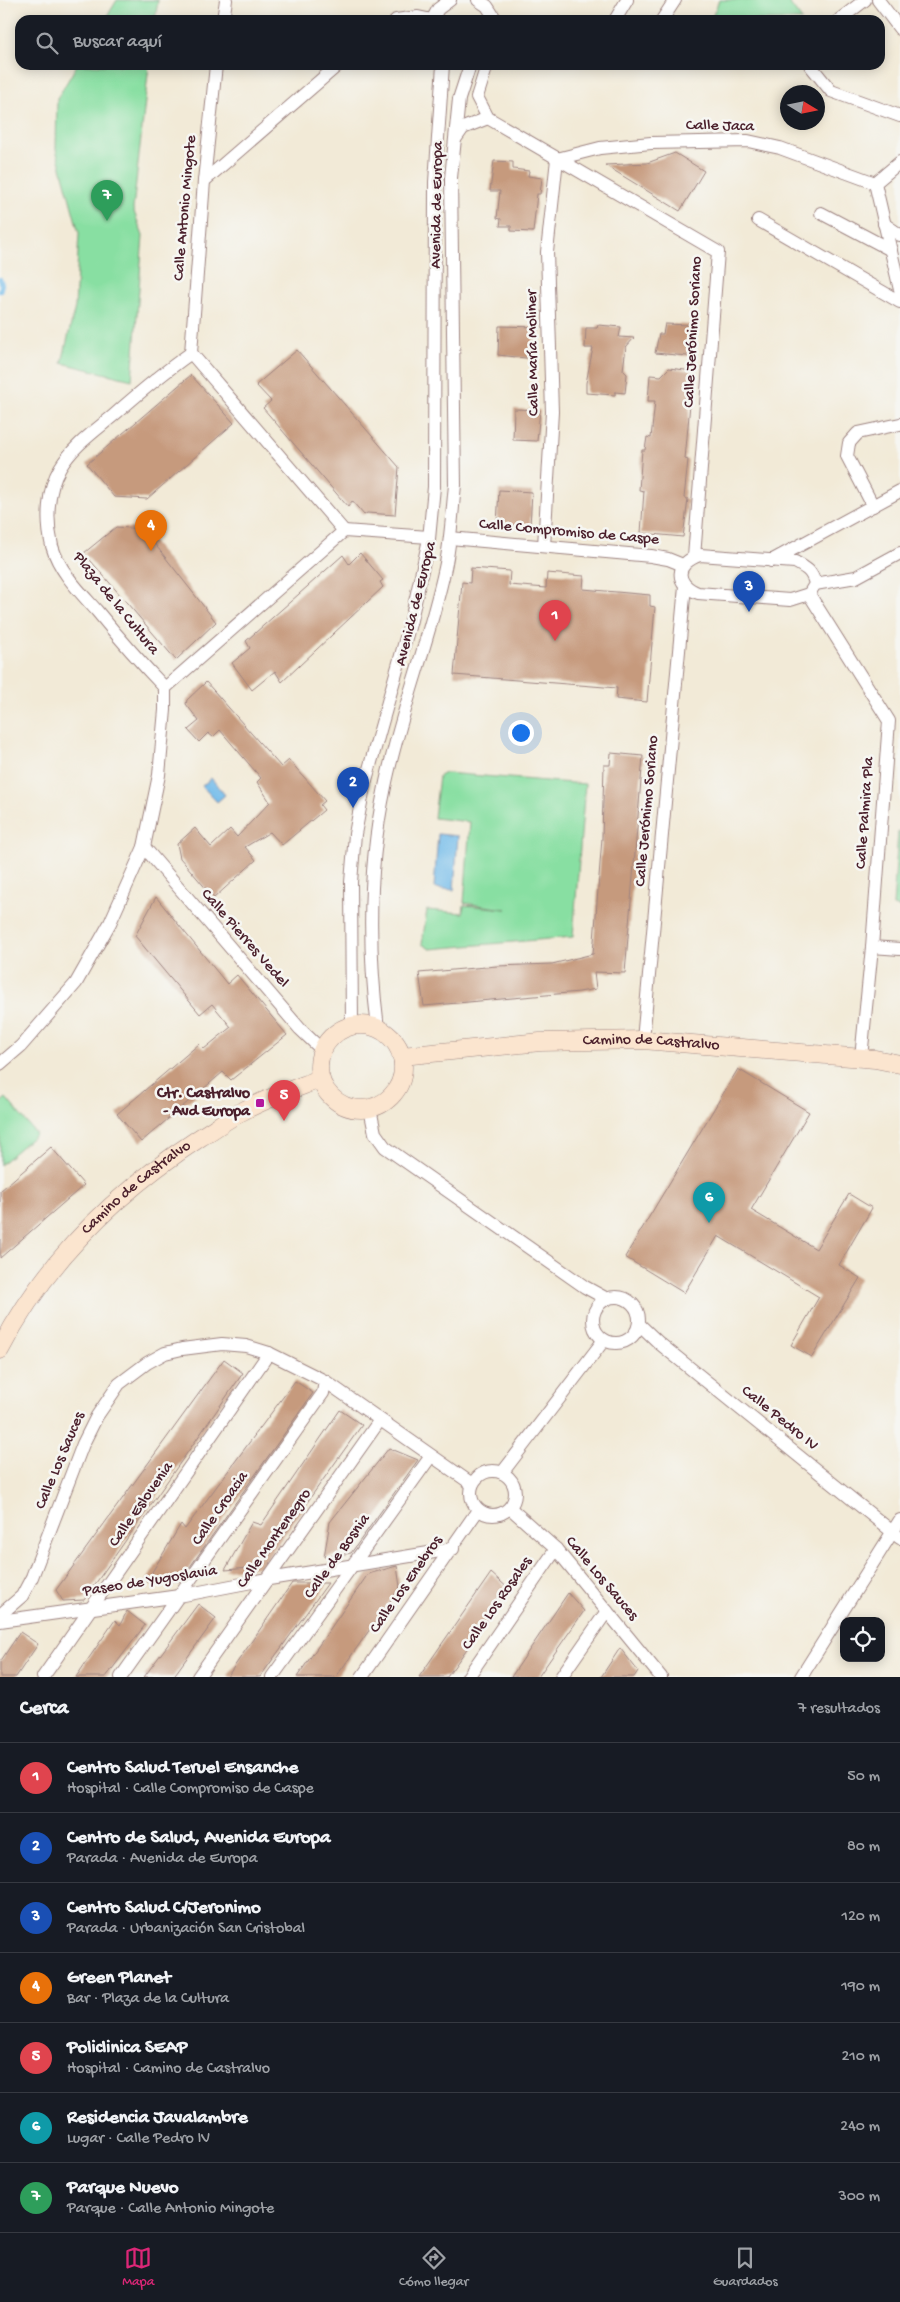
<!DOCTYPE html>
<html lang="es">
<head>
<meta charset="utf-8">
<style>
	:root { --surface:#171b24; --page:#20242c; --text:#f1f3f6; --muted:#9ea1a6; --line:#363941; --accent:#db2777 }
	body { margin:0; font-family:"Gochi Hand",sans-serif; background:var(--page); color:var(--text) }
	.controls { position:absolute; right:15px; bottom:15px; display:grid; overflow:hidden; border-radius:10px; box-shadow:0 2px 12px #0003 }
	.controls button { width:45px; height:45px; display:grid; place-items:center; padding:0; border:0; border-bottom:1px solid var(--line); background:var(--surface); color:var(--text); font:25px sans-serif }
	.compass { position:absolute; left:780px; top:85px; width:45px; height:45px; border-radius:50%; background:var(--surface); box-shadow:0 2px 12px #0003; rotate:100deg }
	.you { position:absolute; left:520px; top:732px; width:18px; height:18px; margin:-12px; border:4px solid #fff; border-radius:50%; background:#1a73e8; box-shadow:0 0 0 8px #1a73e833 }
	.badge { display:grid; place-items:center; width:32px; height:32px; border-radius:50%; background:var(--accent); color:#fff; font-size:16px; font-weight:700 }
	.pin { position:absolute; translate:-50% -41px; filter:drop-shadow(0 1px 2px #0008) }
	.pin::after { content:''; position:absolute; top:26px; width:18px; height:15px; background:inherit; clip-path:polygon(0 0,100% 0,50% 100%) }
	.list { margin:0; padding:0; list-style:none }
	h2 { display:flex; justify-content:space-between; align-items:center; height:65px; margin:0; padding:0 20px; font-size:21px }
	h2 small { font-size:16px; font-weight:400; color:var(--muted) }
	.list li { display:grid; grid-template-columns:32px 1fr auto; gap:15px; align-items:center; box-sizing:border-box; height:70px; padding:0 20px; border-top:1px solid var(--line) }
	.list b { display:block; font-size:19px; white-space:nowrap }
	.list p { margin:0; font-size:16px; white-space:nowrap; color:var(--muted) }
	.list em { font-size:16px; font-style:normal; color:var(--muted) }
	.icon { flex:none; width:28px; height:28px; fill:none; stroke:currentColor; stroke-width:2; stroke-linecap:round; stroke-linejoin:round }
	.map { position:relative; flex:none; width:900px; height:1677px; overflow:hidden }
	.search { position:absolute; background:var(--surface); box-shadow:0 2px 12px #0003; left:15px; right:15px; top:15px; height:55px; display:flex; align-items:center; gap:12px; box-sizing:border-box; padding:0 18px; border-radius:15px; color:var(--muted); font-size:19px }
	.sheet { height:555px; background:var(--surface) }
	nav { display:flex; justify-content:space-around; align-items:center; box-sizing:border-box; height:70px; border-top:1px solid var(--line); background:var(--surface); font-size:14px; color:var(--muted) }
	nav a { display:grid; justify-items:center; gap:2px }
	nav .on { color:var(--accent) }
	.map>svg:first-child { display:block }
</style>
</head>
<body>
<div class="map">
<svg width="900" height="1677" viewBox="0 0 900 1677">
	<rect width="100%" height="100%" fill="#f6f6f2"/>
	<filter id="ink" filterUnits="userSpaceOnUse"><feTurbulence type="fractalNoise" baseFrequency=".02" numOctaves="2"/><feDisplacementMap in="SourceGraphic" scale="10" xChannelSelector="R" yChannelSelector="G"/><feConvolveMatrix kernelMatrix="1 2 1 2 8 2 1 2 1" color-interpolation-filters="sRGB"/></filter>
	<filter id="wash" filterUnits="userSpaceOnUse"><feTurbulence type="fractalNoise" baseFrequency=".0096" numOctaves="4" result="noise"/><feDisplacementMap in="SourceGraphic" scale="20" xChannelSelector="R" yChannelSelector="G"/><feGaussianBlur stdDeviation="1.12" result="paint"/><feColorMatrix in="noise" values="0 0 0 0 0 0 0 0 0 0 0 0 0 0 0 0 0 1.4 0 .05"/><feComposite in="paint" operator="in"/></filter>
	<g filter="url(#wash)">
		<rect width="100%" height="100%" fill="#f2ead7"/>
		<!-- green -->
		<g fill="#88dfa2" stroke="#697f66">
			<path d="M117,0H158L155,20H105Z"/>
			<path d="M719,0H787L802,20H711Z"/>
			<path d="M77,65H149L133,209L143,236L132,380L62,363L75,307L79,233L56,149L57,99Z"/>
			<path d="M445,773L585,784L573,937L430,949L422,944L427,910L463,913L464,905L506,909L464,903L470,822L434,818L439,776Z"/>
			<path d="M898,832H900V908L893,906Z"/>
			<path d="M6,1098L36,1134L0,1165V1103Z"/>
		</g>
		<!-- water -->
		<g fill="#72bbea" stroke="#5e6d8a">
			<path d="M211,778L225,795L217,802L202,786Z"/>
			<path d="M438,834L458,836L454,890L434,888Z"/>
		</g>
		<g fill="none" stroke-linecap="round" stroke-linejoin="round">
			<!-- stream -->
			<path stroke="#72bbea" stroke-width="4.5" d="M0,279L2,284L0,291"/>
		</g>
		<g id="blocks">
			<!-- building -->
			<g fill="#c69a7d">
				<path d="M675,153L704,171L680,211L605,165L647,163Z"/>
				<path d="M494,161L513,162V169L529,171L528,176L542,178L540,194H537L533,232L511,231V226H500L501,219L497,218L500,191H490Z"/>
				<path d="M665,324L691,325L695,330L693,352L687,356L655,353L659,334H663Z"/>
				<path d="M598,325L621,327L619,337L634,338L626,347L623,370L627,374L625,393L615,392V395L586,393V383L593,348H585L586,328H597Z"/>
				<path d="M499,326L538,327L535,359L498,355Z"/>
				<path d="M297,350L399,467L395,515L367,513L364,515L352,501L348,507L263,408L271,401L256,385Z"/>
				<path d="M669,368L693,371L685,459L688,460L684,498L688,499L683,537L641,533L644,491L639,490L642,450H645L647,437L651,438L655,401H648L650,375L661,376Z"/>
				<path d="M191,375L234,423L147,499L114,497L87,464Z"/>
				<path d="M514,409L540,410L537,441L513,440Z"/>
				<path d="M499,490L532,492L530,526L497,524Z"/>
				<path d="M116,527L143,529L216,622L176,660L84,553Z"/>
				<path d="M360,553L383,580L380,582L383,587L282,682L275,671L252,690L232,663L250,648L246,641L343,555L349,564Z"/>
				<path d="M471,568L510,571L509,585L546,588L547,573L584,576L583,589L650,595V606L655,607L647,702L616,699L617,688L454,675L462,582L470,583Z"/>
				<path d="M206,682L281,767L289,760L325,801L320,805L324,810L282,845L270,832L245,847L256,860L214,898L180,858L177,844L195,828L211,847L230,829L237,837L270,802L257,782L261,778L220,730L213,737L208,733L199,742L188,730L199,721L186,704L187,700Z"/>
				<path d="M611,753L643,756L625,973L594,972L596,989L579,992L424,1006L419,973L497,966L552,964L593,954L602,838L604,765H610Z"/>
				<path d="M156,897L227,984L237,975L287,1035L231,1080L223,1072L141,1142L117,1114L199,1044L204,1049L231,1027L212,1004L200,1014L135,936Z"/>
				<path d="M738,1069L809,1112L751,1210L816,1249L849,1194L872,1208L839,1265L860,1278L812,1357L791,1345L819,1297L718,1236L684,1293L625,1257Z"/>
				<path d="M51,1147L84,1185L0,1258V1191Z"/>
				<path d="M224,1359L243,1373L84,1600L63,1601L56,1590Z"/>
				<path d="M295,1381L313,1393L180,1581L146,1582L181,1524L185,1529Z"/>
				<path d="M340,1410L362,1425L261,1567L225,1570L252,1522L261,1525Z"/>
				<path d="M389,1448L418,1460L351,1553L324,1557L330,1522Z"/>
				<path d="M397,1566L400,1587L336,1677H297L368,1574Z"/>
				<path d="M491,1573L509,1589L447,1677H419Z"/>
				<path d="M292,1583H328L260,1677H227Z"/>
				<path d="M568,1593L584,1611L538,1677H511Z"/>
				<path d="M198,1604L216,1618L173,1677H144Z"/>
				<path d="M127,1611L145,1625L106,1677H76L115,1620L120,1625Z"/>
				<path d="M20,1632L38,1644L16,1677H0V1662Z"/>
				<path d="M620,1648L638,1671L634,1677H601Z"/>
			</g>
		</g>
	</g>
	<g filter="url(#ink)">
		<use href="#blocks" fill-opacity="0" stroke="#9e8481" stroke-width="1"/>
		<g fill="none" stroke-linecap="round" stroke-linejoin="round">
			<!-- street casing -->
			<g stroke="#9e8481" stroke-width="14">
				<g id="street">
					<path d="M478,0L487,6L496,20"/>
					<path d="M878,0L900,29"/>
					<path d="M223,20L226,0"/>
					<path d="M396,20L418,17L432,20"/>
					<path d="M432,20L438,9L450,0"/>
					<path d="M615,20L627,0"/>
					<path d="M662,20L675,0"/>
					<path d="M839,20L865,0"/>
					<path d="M487,65L477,97L488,118L718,252L694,557"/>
					<path d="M810,65L831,91L900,116"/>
					<path d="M456,138L463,128L488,118"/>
					<path d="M204,181L338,65"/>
					<path d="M875,183L900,290"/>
					<path d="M821,213L891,250"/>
					<path d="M758,220L900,302"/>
					<path d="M884,224L900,235"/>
					<path d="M191,353L204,181L216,65"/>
					<path d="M191,353L344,531"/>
					<path d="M873,506L847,456L849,443L858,433L900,424"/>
					<path d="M450,538L651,556L668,559L683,565"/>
					<path d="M544,546L552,412L547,252L557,159L600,148L651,143L748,141L780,148L875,183L900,162"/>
					<path d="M700,555L795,562C806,568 812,571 815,584L809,594L790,600L698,593C674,584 675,563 700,555Z"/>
					<path d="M771,561L900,491"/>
					<path d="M815,584L856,577L900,553"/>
					<path d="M809,594L889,721L872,947L861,1058"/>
					<path d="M165,688C141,663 119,638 97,611C80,592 59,571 52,546C46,521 47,490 60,468C73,446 95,431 114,415C139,393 164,372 191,353"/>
					<path d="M165,688L344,531L429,537"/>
					<path d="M144,847L300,1029L322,1050"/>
					<path d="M872,947L900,949"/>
					<path d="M352,1025L351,882L355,834L364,787L411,620L429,539L434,487L435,182L443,65"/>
					<path d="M378,1028C368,949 368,866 385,787C400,713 429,642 445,568C451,541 452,513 455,485L451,178L459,99L470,65"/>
					<path d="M643,1040L685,586"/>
					<path d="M0,1064L21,1046L76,983L110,923L144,847L159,775L165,710V688"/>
					<path d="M370,1109L375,1133L385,1147L585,1287L607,1299"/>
					<circle cx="616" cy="1320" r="23"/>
					<path d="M639,1324L659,1343L900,1538"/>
					<circle cx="493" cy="1493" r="22"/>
					<path d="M502,1473L604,1340"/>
					<path d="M510,1508L556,1549L661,1677"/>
					<path d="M0,1615L22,1596L32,1577L83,1444L97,1416L119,1384L147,1363L165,1353L182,1349L222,1344L246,1346L269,1353L325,1381L472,1484"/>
					<path d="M0,1621L179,1596L257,1581L453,1549"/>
					<path d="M43,1677L269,1353"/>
					<path d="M121,1677L323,1393L325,1381"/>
					<path d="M198,1677L380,1420"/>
					<path d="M272,1677L431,1456"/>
					<path d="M362,1677L478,1510"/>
					<path d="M468,1677L556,1549"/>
					<path d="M561,1677L607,1611"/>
					<path d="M801,1677L900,1520"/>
				</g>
			</g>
			<!-- secondary casing -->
			<g stroke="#9e8481" stroke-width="19">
				<g id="secondary">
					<circle cx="361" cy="1067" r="42"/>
					<path id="s1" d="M402,1056L540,1042L643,1040L875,1059L900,1064"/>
					<path id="s2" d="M0,1350C45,1262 118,1191 201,1137C215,1129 228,1118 243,1111C267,1098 294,1089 320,1079"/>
				</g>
			</g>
			<!-- street -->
			<use href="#street" stroke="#fff" stroke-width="12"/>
			<!-- secondary -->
			<use href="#secondary" stroke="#fbe5cf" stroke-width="18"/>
		</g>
	</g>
	<!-- markers -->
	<rect fill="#b5179e" stroke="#f6f6f2" stroke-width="2" x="255" y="1098" width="10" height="10" rx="2.5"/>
	<g text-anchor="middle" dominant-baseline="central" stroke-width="5" stroke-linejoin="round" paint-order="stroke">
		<!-- street labels -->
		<g font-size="16" fill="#4a1f2b" stroke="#f6f6f2">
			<text transform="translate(720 127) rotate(1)">Calle Jaca</text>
			<text transform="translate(438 205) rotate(-89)">Avenida de Europa</text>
			<text transform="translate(186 208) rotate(-85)">Calle Antonio Mingote</text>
			<text transform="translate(694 332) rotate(-87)">Calle Jerónimo Soriano</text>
			<text transform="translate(534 353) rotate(-91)">Calle María Moliner</text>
			<text transform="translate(569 533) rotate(5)">Calle Compromiso de Caspe</text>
			<text transform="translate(115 604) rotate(51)">Plaza de la Cultura</text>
			<text transform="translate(417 604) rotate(-76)">Avenida de Europa</text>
			<text transform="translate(648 811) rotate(-85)">Calle Jerónimo Soriano</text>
			<text transform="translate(866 813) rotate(-86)">Calle Palmira Pla</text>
			<text transform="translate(244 939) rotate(49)">Calle Pierres Vedel</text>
			<text stroke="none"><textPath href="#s1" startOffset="250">Camino de Castralvo</textPath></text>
			<text stroke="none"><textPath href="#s2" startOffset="214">Camino de Castralvo</textPath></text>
			<text transform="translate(779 1419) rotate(39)">Calle Pedro IV</text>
			<text transform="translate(61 1461) rotate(-67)">Calle Los Sauces</text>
			<text transform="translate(142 1505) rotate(-55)">Calle Eslovenia</text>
			<text transform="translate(221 1509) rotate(-55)">Calle Croacia</text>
			<text transform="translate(275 1539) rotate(-55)">Calle Montenegro</text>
			<text transform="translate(338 1557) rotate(-54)">Calle de Bosnia</text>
			<text transform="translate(601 1579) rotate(50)">Calle Los Sauces</text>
			<text transform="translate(150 1582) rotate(-9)">Paseo de Yugoslavia</text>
			<text transform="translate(407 1585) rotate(-55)">Calle Los Enebros</text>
			<text transform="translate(498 1604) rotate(-55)">Calle Los Rosales</text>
		</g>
		<!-- poi labels -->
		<g font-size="16" font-weight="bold" fill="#4a1f2b" stroke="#f6f6f2" text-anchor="end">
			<text x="250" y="1094">Ctr. Castralvo<tspan x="250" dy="18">- Avd Europa</tspan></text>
		</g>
	</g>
</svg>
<div class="controls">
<button><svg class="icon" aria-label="locate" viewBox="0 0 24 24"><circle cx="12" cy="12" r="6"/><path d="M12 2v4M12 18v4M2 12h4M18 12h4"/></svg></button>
</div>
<svg class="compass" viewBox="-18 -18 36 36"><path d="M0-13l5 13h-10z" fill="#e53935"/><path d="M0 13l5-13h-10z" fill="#9ea1a6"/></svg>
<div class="you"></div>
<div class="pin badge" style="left:555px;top:641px;background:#e0444e">1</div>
<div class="pin badge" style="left:353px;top:808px;background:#1a4fb4">2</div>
<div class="pin badge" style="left:749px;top:612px;background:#1a4fb4">3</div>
<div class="pin badge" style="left:151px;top:551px;background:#e8710a">4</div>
<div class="pin badge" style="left:284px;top:1121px;background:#e0444e">5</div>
<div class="pin badge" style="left:709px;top:1223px;background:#0f9aa8">6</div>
<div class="pin badge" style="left:107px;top:221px;background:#2e9e5b">7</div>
<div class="search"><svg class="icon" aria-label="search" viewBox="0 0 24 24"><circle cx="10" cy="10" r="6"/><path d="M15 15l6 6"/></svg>Buscar aquí</div>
</div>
<section class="sheet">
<h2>Cerca<small>7 resultados</small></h2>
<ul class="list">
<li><span class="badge" style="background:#e0444e">1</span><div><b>Centro Salud Teruel Ensanche</b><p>Hospital · Calle Compromiso de Caspe</p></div><em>50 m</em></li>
<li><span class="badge" style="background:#1a4fb4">2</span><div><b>Centro de Salud, Avenida Europa</b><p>Parada · Avenida de Europa</p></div><em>80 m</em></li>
<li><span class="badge" style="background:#1a4fb4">3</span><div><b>Centro Salud C/Jeronimo</b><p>Parada · Urbanización San Cristobal</p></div><em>120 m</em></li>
<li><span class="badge" style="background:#e8710a">4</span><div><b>Green Planet</b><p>Bar · Plaza de la Cultura</p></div><em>190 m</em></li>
<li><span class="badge" style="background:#e0444e">5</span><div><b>Policlinica SEAP</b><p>Hospital · Camino de Castralvo</p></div><em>210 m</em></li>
<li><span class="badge" style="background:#0f9aa8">6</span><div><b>Residencia Javalambre</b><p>Lugar · Calle Pedro IV</p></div><em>240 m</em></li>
<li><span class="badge" style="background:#2e9e5b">7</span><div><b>Parque Nuevo</b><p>Parque · Calle Antonio Mingote</p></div><em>300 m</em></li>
</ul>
</section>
<nav>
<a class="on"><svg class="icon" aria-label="map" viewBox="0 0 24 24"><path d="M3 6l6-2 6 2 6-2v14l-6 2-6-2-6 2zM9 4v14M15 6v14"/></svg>Mapa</a>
<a><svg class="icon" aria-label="directions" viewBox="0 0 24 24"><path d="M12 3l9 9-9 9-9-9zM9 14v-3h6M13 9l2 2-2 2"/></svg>Cómo llegar</a>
<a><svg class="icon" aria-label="saved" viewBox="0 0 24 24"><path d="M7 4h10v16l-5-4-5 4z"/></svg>Guardados</a>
</nav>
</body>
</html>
